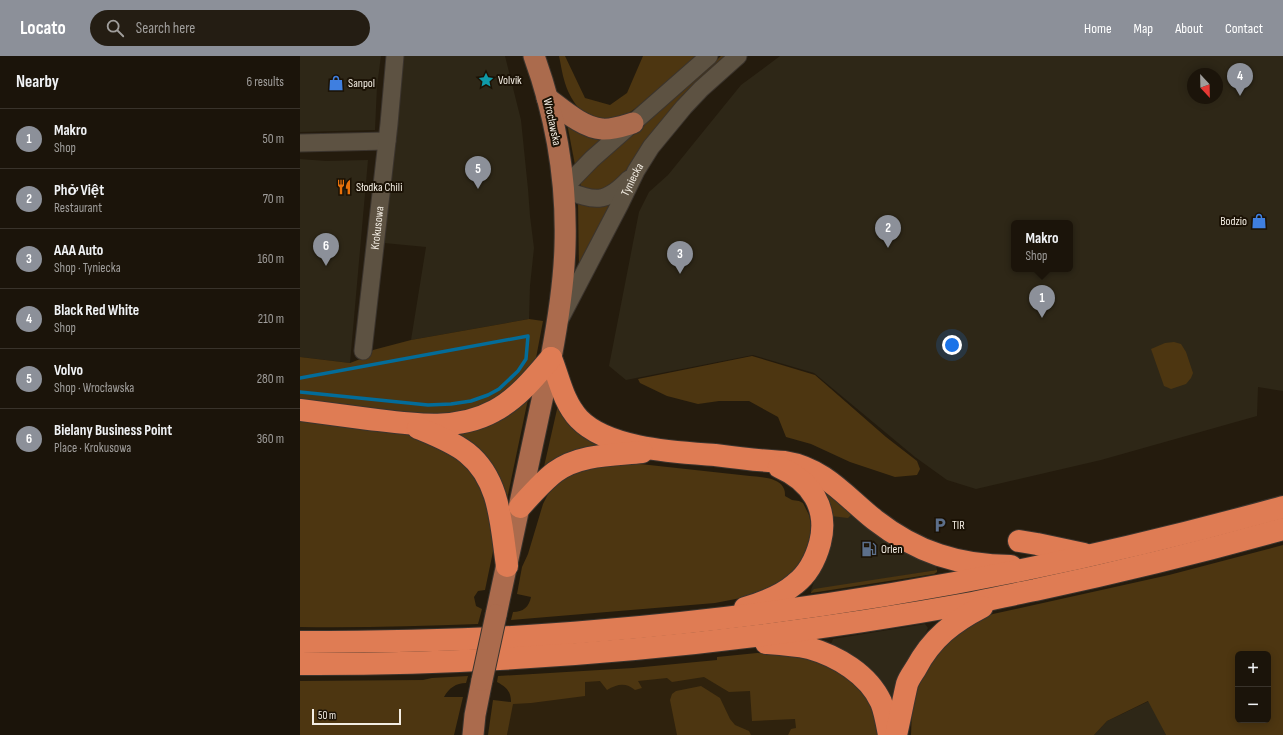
<!DOCTYPE html>
<html lang="en">
<head>
<meta charset="utf-8">
<style>
	:root { --surface:#1b140a; --page:#241d13; --text:#f1f3f6; --muted:#a09e9c; --line:#39332b; --accent:#8c9099 }
	body { margin:0; font-family:"Sofia Sans Condensed",sans-serif; background:var(--page); color:var(--text) }
	.controls { position:absolute; right:12px; bottom:12px; display:grid; overflow:hidden; border-radius:6px; box-shadow:0 2px 10px #0003 }
	.controls button { width:36px; height:36px; display:grid; place-items:center; padding:0; border:0; border-bottom:1px solid var(--line); background:var(--surface); color:var(--text); font:20px sans-serif }
	.compass { position:absolute; left:887px; top:12px; width:36px; height:36px; border-radius:50%; background:var(--surface); box-shadow:0 2px 10px #0003; rotate:158deg }
	.scale { position:absolute; left:12px; bottom:10px; width:89px; box-sizing:border-box; padding-left:4px; border:2px solid #f3ede3; border-top:0; font-size:11px; line-height:14px; white-space:nowrap; color:#f3ede3; -webkit-text-stroke:3px #1b1205; paint-order:stroke }
	.you { position:absolute; left:652px; top:289px; width:14px; height:14px; margin:-10px; border:3px solid #fff; border-radius:50%; background:#1a73e8; box-shadow:0 0 0 6px #1a73e833 }
	.badge { display:grid; place-items:center; width:26px; height:26px; border-radius:50%; background:var(--accent); color:#fff; font-size:13px; font-weight:700 }
	.pin { position:absolute; translate:-50% -33px; filter:drop-shadow(0 1px 2px #0008) }
	.pin::after { content:''; position:absolute; top:21px; width:14px; height:12px; background:inherit; clip-path:polygon(0 0,100% 0,50% 100%) }
	.popup { position:absolute; left:711px; top:164px; width:62px; height:52px; box-sizing:border-box; display:grid; place-content:center; border-radius:6px; background:var(--surface); filter:drop-shadow(0 1px 3px #0005); font-size:13px; white-space:nowrap; color:var(--muted) }
	.popup b { font-size:15px; color:var(--text) }
	.popup::after { content:''; position:absolute; left:50%; top:100%; margin-left:-8px; border:8px solid transparent; border-top-color:var(--surface) }
	.list { margin:0; padding:0; list-style:none }
	h2 { display:flex; justify-content:space-between; align-items:center; height:52px; margin:0; padding:0 16px; font-size:17px }
	h2 small { font-size:13px; font-weight:400; color:var(--muted) }
	.list li { display:grid; grid-template-columns:26px 1fr auto; gap:12px; align-items:center; box-sizing:border-box; height:60px; padding:0 16px; border-top:1px solid var(--line) }
	.list b { display:block; font-size:15px; white-space:nowrap }
	.list p { margin:0; font-size:13px; white-space:nowrap; color:var(--muted) }
	.list em { font-size:13px; font-style:normal; color:var(--muted) }
	.icon { flex:none; width:22px; height:22px; fill:none; stroke:currentColor; stroke-width:2; stroke-linecap:round; stroke-linejoin:round }
	.map { position:relative; flex:none; width:983px; height:679px; overflow:hidden }
	header { display:flex; align-items:center; gap:24px; box-sizing:border-box; height:56px; padding:0 20px; background:var(--accent); color:#fff }
	header strong { font-size:19px }
	nav { display:flex; gap:22px; margin-inline-start:auto; font-size:14px }
	.search { width:280px; height:36px; background:var(--page); display:flex; align-items:center; gap:10px; box-sizing:border-box; padding:0 14px; border-radius:22px; color:var(--muted); font-size:15px }
	main { display:flex }
	aside { flex:1; background:var(--surface) }
	.map>svg:first-child { display:block }
</style>
</head>
<body>
<header>
<strong>Locato</strong>
<div class="search"><svg class="icon" aria-label="search" viewBox="0 0 24 24"><circle cx="10" cy="10" r="6"/><path d="M15 15l6 6"/></svg>Search here</div>
<nav><a>Home</a><a>Map</a><a>About</a><a>Contact</a></nav>
</header>
<main>
<aside>
<h2>Nearby<small>6 results</small></h2>
<ul class="list">
<li><span class="badge">1</span><div><b>Makro</b><p>Shop</p></div><em>50 m</em></li>
<li><span class="badge">2</span><div><b>Phở Việt</b><p>Restaurant</p></div><em>70 m</em></li>
<li><span class="badge">3</span><div><b>AAA Auto</b><p>Shop · Tyniecka</p></div><em>160 m</em></li>
<li><span class="badge">4</span><div><b>Black Red White</b><p>Shop</p></div><em>210 m</em></li>
<li><span class="badge">5</span><div><b>Volvo</b><p>Shop · Wrocławska</p></div><em>280 m</em></li>
<li><span class="badge">6</span><div><b>Bielany Business Point</b><p>Place · Krokusowa</p></div><em>360 m</em></li>
</ul>
</aside>
<div class="map">
<svg width="983" height="679" viewBox="0 0 983 679">
	<rect width="100%" height="100%" fill="#241b0d"/>
	<!-- commercial -->
	<g fill="#2e2717" fill-rule="evenodd">
		<path d="M0,0H81L77,30L75,74L0,76Z"/>
		<path d="M104,0H205L221,64L228,133L230,160L234,192L230,230L229,263L111,284L126,191L84,187L96,51Z"/>
		<path d="M480,0H983V335L958,331L957,360L801,404L676,433L647,424L615,401L514,317L453,299L326,324L309,310L339,156L349,136L368,119L441,29ZM893,18H917V42H893ZM714,167H770V213H714Z"/>
		<path d="M0,103L26,105L68,104L50,307L0,301Z"/>
		<path d="M555,455L635,503L637,514L511,535V534L517,518L531,460Z"/>
		<path d="M625,568L628,572L593,648L531,588L533,583Z"/>
		<path d="M849,645L866,679H794L807,665Z"/>
	</g>
	<!-- built -->
	<path fill="#2f220d" d="M495,612L574,679H207L216,623Z"/>
	<!-- green -->
	<g fill="#4d3611" fill-rule="evenodd">
		<path d="M259,0H265L285,42L310,49L327,37L343,0H396C382,13 367,26 352,38C344,45 335,54 325,59C296,75 274,55 265,27C262,18 261,9 259,0Z"/>
		<path d="M421,0H425L318,128L299,136L282,132L280,127L284,121Z"/>
		<path d="M267,67L306,82L275,109Z"/>
		<path d="M278,145L310,146L311,148L279,213Z"/>
		<path d="M229,263L243,265L236,302L229,315L197,347L139,361L0,345V301L50,307L63,302L73,294L111,284Z"/>
		<path d="M874,286L881,288L886,296L893,317L891,322L886,328L871,333L864,330L851,293L865,287Z"/>
		<path d="M452,300L515,319L586,381L617,405L620,413L617,419L595,421L550,406L511,388L486,381L478,361L449,345H419L398,348L367,340L340,327L338,323Z"/>
		<path d="M228,343L206,448L145,375Z"/>
		<path d="M258,349L305,387L243,415Z"/>
		<path d="M0,362L98,375L142,388L184,427L195,486L185,534L178,535L174,541L176,550L182,553L178,568C119,570 59,572 0,571Z"/>
		<path d="M331,407L450,420C459,421 478,421 483,431C485,434 485,437 485,440L492,444L499,445L503,447L509,459L512,473L508,498L493,517L476,529L451,540L415,547L211,564L213,556C223,556 229,551 231,541L217,538L222,511L228,498L243,448L252,430L282,412Z"/>
		<path d="M512,422L555,455L548,462L531,460Z"/>
		<path d="M983,489V679H866L848,645L807,665L794,679H611L612,653L619,623L642,588L681,562L693,558L869,519ZM938,598H968V664H938Z"/>
		<path d="M637,514V516L634,518L511,537V536L514,533Z"/>
		<path d="M457,597L483,598L511,601L562,626L584,679H488L491,673L496,672L495,663L452,665L450,635L429,636L404,621L372,626L367,622L338,625L342,632L335,634C326,626 317,628 307,634L300,625L285,626V640L231,647L213,648L207,679H188L193,644L211,646C211,635 206,631 197,626L198,620L333,612L417,604V601Z"/>
		<path d="M168,620L166,627C156,627 149,632 144,641H163L154,679H0V625L123,624L132,622Z"/>
		<path d="M401,630L420,642L430,663L435,669L449,675L451,679H377L370,644L372,638L376,635Z"/>
	</g>
	<g fill="none" stroke-linecap="round" stroke-linejoin="round">
		<!-- stream -->
		<path stroke="#036c99" stroke-width="3.5" d="M0,322L228,280L226,303L218,315L199,333L188,339L171,345L151,348L128,349L0,336"/>
		<!-- minor casing -->
		<g stroke="#3b342d" stroke-width="19">
			<g id="minor">
				<path d="M0,87L87,85"/>
				<path d="M329,123C304,149 295,145 263,133L292,103L409,0"/>
				<path id="s1" d="M260,263L320,148L336,115L351,91L384,51L401,33L438,0"/>
				<path id="s2" d="M63,295L89,68L95,0"/>
			</g>
		</g>
		<!-- major casing -->
		<g stroke="#3b342d" stroke-width="23">
			<g id="major">
				<path d="M247,42C262,53 283,72 302,73C312,74 323,70 333,67"/>
				<path d="M196,559L251,302C258,265 264,228 265,190C267,126 256,61 234,0"/>
				<path d="M173,679L175,659L182,624"/>
			</g>
		</g>
		<!-- highway casing -->
		<g stroke="#3b342d" stroke-width="24">
			<g id="highway">
				<path d="M251,302C259,322 263,346 279,363C308,393 375,396 415,399C438,402 462,405 485,406C524,412 546,441 575,464C616,496 659,510 711,510"/>
				<path d="M0,354C23,357 46,360 69,363C110,368 156,376 194,355C217,343 235,321 251,302"/>
				<path d="M118,372C135,379 153,386 167,397C201,424 201,471 207,510"/>
				<path d="M220,451C231,439 242,426 255,416C279,398 314,399 342,396"/>
				<path d="M719,485L737,488L784,498"/>
				<path d="M445,552C462,547 481,540 495,528C508,518 516,502 520,487C529,452 511,425 479,411"/>
				<path d="M0,586C98,586 197,584 295,575C528,556 757,514 983,451"/>
				<path d="M466,587C480,588 495,589 509,592C537,600 568,618 581,646C585,656 587,668 589,679"/>
				<path d="M0,608C225,609 450,587 672,547C693,543 714,538 735,534C819,516 901,496 983,473"/>
				<path d="M596,679C600,662 603,645 607,628C609,622 613,617 616,612C632,582 653,566 682,551"/>
			</g>
		</g>
		<!-- minor -->
		<use href="#minor" stroke="#5d5242" stroke-width="17"/>
		<!-- major -->
		<use href="#major" stroke="#ab6b4d" stroke-width="21"/>
		<!-- highway -->
		<use href="#highway" stroke="#df7c54" stroke-width="22"/>
		<!-- major-bridge casing -->
		<g stroke="#3b342d" stroke-width="23" stroke-linecap="butt">
			<path id="major-bridge" d="M182,624L196,559"/>
		</g>
		<!-- major-bridge -->
		<use href="#major-bridge" stroke="#ab6b4d" stroke-width="21"/>
	</g>
	<!-- icons -->
	<defs>
		<g id="sight-bare" transform="scale(1.2)"><path d="M0-6L1.8-2.2L6-1.7L2.9 1.2L3.7 5.4L0 3.3L-3.7 5.4L-2.9 1.2L-6-1.7L-1.8-2.2Z" fill="#0f9aa8" stroke="#1b1205" stroke-width="2.5" paint-order="stroke"/></g>
		<g id="shop-bare" transform="scale(1.2)"><path d="M-5-2.5h2.3a2.7 3.5 0 0 1 5.4 0H5L5.5 6h-11ZM-1.5-2.5h3a1.5 2.3 0 0 0-3 0Z" fill="#3f7fe0" stroke="#1b1205" stroke-width="2.5" paint-order="stroke"/></g>
		<g id="restaurant-bare" transform="scale(1.2)"><path d="M-5-6h1v4h1v-4h1v4h1v-4h1v5L-1.5 .5V6h-2V.5L-5-1ZM5-6V6H3V1.5H1.5Q1.5-4 5-6Z" fill="#e8710a" stroke="#1b1205" stroke-width="2.5" paint-order="stroke"/></g>
		<g id="parking-bare" transform="scale(1.2)"><path d="M-3.5-5.5H1a3.5 3.5 0 0 1 0 7H-1V5.5H-3.5ZM-1-3.4V-.6H.8a1.4 1.4 0 0 0 0-2.8Z" fill="#5c6f8a" stroke="#1b1205" stroke-width="2.5" paint-order="stroke"/></g>
		<g id="fuel-bare" transform="scale(1.2)"><path d="M-5.5-6h7V0h2V4h1.3V-2.5L3-4.5l.8-.8L6-3V5H2.5V1h-1V6h-7ZM-4.2-4.7v3.2H.2V-4.7Z" fill="#5c6f8a" stroke="#1b1205" stroke-width="2.5" paint-order="stroke"/></g>
	</defs>
	<g fill-rule="evenodd">
		<use href="#sight-bare" x="186" y="24"/>
		<use href="#shop-bare" x="36" y="27"/>
		<use href="#restaurant-bare" x="44" y="131"/>
		<use href="#shop-bare" x="959" y="165"/>
		<use href="#parking-bare" x="640" y="469"/>
		<use href="#fuel-bare" x="569" y="493"/>
	</g>
	<g text-anchor="middle" dominant-baseline="central" stroke-width="4" stroke-linejoin="round" paint-order="stroke">
		<!-- poi labels -->
		<g font-size="12" fill="#f3ede3" stroke="#1b1205" text-anchor="start">
			<text x="198" y="24">Volvik</text>
			<text x="48" y="27">Sanpol</text>
			<text x="56" y="131">Słodka Chili</text>
			<text x="947" y="165" text-anchor="end">Bodzio</text>
			<text x="652" y="469">TIR</text>
			<text x="581" y="493">Orlen</text>
		</g>
		<!-- street labels -->
		<g font-size="12" fill="#f3ede3" stroke="#1b1205">
			<text transform="translate(252 66) rotate(78)">Wrocławska</text>
			<text stroke="none"><textPath href="#s1" startOffset="157">Tyniecka</textPath></text>
			<text stroke="none"><textPath href="#s2" startOffset="124">Krokusowa</textPath></text>
		</g>
	</g>
</svg>
<div class="controls">
<button>+</button>
<button>−</button>
</div>
<svg class="compass" viewBox="-18 -18 36 36"><path d="M0-13l5 13h-10z" fill="#e53935"/><path d="M0 13l5-13h-10z" fill="#a09e9c"/></svg>
<div class="scale">50 m</div>
<div class="you"></div>
<div class="pin badge" style="left:742px;top:262px">1</div>
<div class="popup"><b>Makro</b>Shop</div>
<div class="pin badge" style="left:588px;top:192px">2</div>
<div class="pin badge" style="left:380px;top:218px">3</div>
<div class="pin badge" style="left:940px;top:40px">4</div>
<div class="pin badge" style="left:178px;top:133px">5</div>
<div class="pin badge" style="left:26px;top:210px">6</div>
</div>
</main>
</body>
</html>
